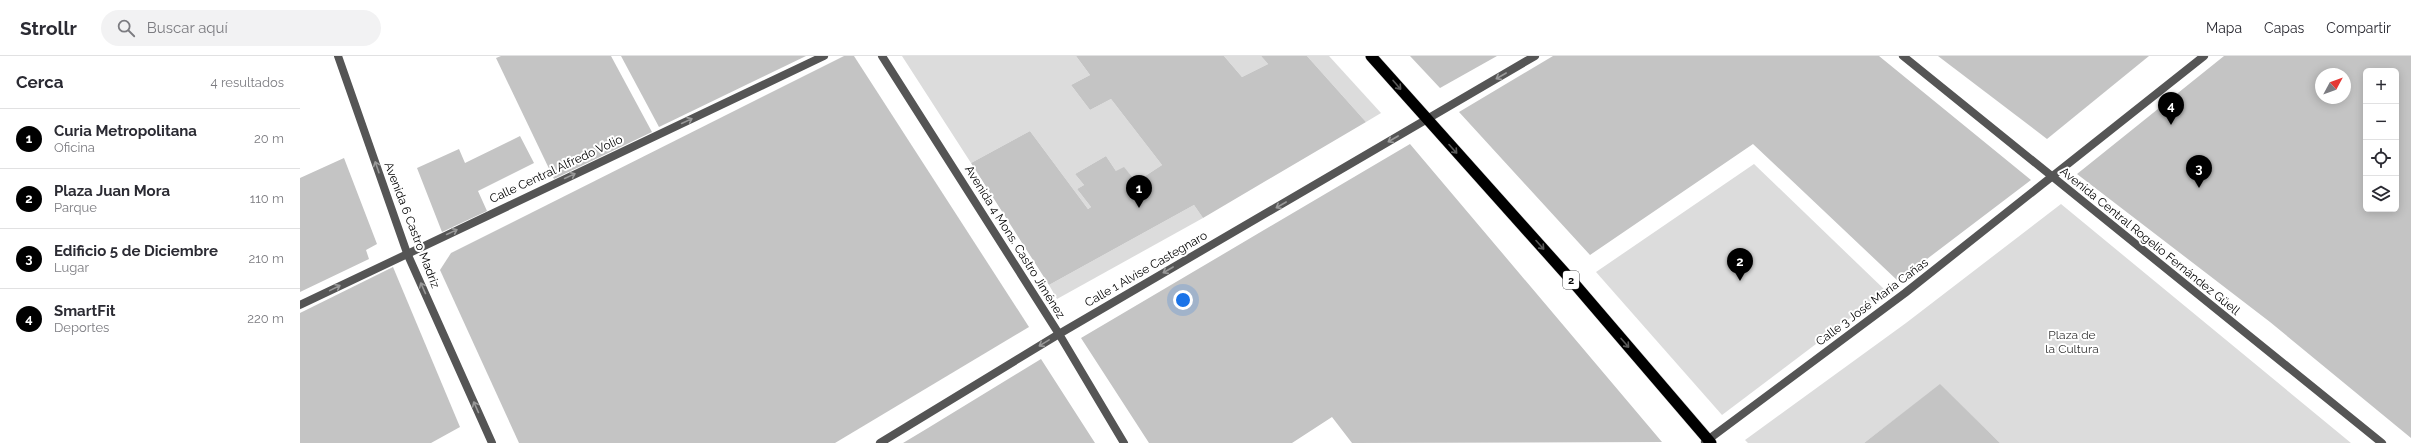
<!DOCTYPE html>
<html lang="es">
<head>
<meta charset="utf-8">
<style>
	:root { --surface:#fff; --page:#f2f2f3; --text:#2b2b33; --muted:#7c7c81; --line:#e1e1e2; --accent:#000 }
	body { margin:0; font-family:Raleway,sans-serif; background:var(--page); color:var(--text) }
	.controls { position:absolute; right:12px; top:12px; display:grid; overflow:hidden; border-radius:6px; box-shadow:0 2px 10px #0003 }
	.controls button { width:36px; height:36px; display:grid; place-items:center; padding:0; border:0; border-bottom:1px solid var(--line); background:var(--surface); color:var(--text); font:20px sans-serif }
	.compass { position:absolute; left:2015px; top:12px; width:36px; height:36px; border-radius:50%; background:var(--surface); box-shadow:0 2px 10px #0003; rotate:49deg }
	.you { position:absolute; left:883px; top:244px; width:14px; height:14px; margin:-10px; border:3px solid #fff; border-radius:50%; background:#1a73e8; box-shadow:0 0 0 6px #1a73e833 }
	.badge { display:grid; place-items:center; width:26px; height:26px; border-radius:50%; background:var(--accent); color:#fff; font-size:13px; font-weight:700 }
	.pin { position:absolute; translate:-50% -33px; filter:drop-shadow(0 1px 2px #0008) }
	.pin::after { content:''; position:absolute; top:21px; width:14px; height:12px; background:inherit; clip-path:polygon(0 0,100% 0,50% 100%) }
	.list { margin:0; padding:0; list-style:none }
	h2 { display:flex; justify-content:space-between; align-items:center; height:52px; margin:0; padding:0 16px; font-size:17px }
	h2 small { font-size:13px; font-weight:400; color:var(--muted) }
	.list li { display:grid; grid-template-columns:26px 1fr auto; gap:12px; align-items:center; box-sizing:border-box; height:60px; padding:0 16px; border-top:1px solid var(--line) }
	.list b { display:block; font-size:15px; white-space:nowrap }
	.list p { margin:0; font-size:13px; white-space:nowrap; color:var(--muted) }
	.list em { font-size:13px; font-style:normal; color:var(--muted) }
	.icon { flex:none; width:22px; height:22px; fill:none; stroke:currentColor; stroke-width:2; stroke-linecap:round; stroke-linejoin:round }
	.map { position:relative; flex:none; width:2111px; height:387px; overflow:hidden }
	header { display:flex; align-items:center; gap:24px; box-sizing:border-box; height:56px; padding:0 20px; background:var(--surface); border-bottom:1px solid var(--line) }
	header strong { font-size:19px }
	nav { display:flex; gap:22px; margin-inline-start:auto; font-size:14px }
	.search { width:280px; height:36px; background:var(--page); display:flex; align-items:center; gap:10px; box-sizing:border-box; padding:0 14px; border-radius:22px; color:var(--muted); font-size:15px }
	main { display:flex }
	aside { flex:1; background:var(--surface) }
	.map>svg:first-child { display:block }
</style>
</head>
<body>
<header>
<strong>Strollr</strong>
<div class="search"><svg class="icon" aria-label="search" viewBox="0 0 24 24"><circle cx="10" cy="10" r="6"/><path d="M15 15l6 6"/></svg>Buscar aquí</div>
<nav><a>Mapa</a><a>Capas</a><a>Compartir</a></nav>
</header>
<main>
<aside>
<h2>Cerca<small>4 resultados</small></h2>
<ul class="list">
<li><span class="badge">1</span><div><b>Curia Metropolitana</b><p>Oficina</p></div><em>20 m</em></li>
<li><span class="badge">2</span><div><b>Plaza Juan Mora</b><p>Parque</p></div><em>110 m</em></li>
<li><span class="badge">3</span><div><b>Edificio 5 de Diciembre</b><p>Lugar</p></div><em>210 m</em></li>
<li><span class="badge">4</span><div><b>SmartFit</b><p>Deportes</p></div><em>220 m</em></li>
</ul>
</aside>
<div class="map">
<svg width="2111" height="387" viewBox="0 0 2111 387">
	<rect width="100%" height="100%" fill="#fff"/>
	<!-- green -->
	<g fill="#dcdcdc">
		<path d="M602,0H776L790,19L771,29L790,54L811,43L862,109L836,126L816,115L806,100L775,118L784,129L777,133L791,151L788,153L730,75L671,107Z"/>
		<path d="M924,0H961L968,8L942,21Z"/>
		<path d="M1007,0H1029L1081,57L1066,66Z"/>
		<path d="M1454,108L1586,235L1422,359L1296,216Z"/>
		<path d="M1761,148L2051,387H1700L1640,329L1564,387H1448L1445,384L1606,267Z"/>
		<path d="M894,149L903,162L757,243L749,229Z"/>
	</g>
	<!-- building -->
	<g fill="#c4c4c4" fill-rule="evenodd">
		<path d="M201,0H311L352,76L254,123L196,2Z"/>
		<path d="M321,0H506L359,71Z"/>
		<path d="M544,0H554L729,271L535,387H219L140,214L151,197Z"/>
		<path d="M776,0H924L942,21L968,8L961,0H1007L1066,66L903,162L894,149L749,229L671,107L730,75L788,153L791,151L777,133L784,129L775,118L806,100L816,115L824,111L836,126L862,109L811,43L790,54L771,29L790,19Z"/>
		<path d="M1110,0H1197L1140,32Z"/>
		<path d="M1253,0H1579L1731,124L1598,225L1453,88L1290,199L1159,56Z"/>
		<path d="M1638,0H1849L1747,83Z"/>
		<path d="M1924,0H2111V382L1970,266L1777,118ZM2066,15H2096V153H2066ZM2021,18H2045V42H2021Z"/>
		<path d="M220,80L234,107L178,135L187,155L142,176L117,112L159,93L165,107Z"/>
		<path d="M1110,88L1362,386L1052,387L1032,361L992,387H849L781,282Z"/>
		<path d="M44,102L77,188L66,194L69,203L0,236V122Z"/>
		<path d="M93,211L160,371L131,387H0V257Z"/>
		<path d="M741,303L795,387H603L628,372Z"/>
		<path d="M1640,328L1700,387H1564Z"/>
	</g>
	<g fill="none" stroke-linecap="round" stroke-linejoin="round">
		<!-- trunk casing -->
		<g stroke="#dbdbdb" stroke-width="12">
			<path id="trunk" d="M1071,0L1273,226L1411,387"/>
		</g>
		<!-- pedestrian -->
		<g stroke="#555" stroke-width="8">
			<path d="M582,0L759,278L824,387"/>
			<path d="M1603,0L2082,387"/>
			<path d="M1405,386L1605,237L1904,0"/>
		</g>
		<!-- minor -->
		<path stroke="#555" stroke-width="8" d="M38,0L107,197L192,387"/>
		<!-- tertiary -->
		<g stroke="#555" stroke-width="8">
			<path d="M0,249L524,0"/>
			<path d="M580,387L759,278L1235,0"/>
		</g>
		<!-- trunk -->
		<use href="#trunk" stroke="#000" stroke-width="11"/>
	</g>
	<!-- one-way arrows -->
	<defs><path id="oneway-shaft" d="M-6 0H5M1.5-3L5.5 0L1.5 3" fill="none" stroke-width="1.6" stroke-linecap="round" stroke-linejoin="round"/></defs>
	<g stroke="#999">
		<use href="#oneway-shaft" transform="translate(1201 20) rotate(150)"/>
		<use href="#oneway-shaft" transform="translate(387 65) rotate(-25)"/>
		<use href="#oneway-shaft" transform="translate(1093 83) rotate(150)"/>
		<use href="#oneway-shaft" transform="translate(77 111) rotate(-109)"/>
		<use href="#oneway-shaft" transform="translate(270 120) rotate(-25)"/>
		<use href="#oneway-shaft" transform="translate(981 149) rotate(150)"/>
		<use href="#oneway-shaft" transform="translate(152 176) rotate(-25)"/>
		<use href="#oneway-shaft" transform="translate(868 214) rotate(150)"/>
		<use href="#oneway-shaft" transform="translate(35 232) rotate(-26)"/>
		<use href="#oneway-shaft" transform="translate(123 232) rotate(-114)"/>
		<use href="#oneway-shaft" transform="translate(744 287) rotate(149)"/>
		<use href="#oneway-shaft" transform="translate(176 351) rotate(-114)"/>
	</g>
	<g stroke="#595959">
		<use href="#oneway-shaft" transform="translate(1097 29) rotate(49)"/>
		<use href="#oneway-shaft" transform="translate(1153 93) rotate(48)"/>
		<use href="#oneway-shaft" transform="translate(1240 189) rotate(48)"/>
		<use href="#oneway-shaft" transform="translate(1325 287) rotate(49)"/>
	</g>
	<g text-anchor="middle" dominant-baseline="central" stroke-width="4" stroke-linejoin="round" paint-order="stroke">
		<!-- shield labels -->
		<rect fill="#fff" stroke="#4c4c4c" stroke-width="1" x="1263" y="215" width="16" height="18" rx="3"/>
		<g font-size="11" font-weight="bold" fill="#000">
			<text x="1271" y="224">2</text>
		</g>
		<!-- street labels -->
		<g font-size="12" fill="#000" stroke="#fff">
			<text transform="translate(256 113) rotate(-25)">Calle Central Alfredo Volio</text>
			<text transform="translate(112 169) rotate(69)">Avenida 6 Castro Madriz</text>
			<text transform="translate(1850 185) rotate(39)">Avenida Central Rogelio Fernández Güell</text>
			<text transform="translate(715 186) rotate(58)">Avenida 4 Mons. Castro Jiménez</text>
			<text transform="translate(846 213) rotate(-30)">Calle 1 Alvise Castegnaro</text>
			<text transform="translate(1572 246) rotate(-37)">Calle 3 José María Cañas</text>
		</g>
		<!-- park labels -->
		<g font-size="12" fill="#333" stroke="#fff">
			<text x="1772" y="279">Plaza de<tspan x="1772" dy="14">la Cultura</tspan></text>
		</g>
	</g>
</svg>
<div class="controls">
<button>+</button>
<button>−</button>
<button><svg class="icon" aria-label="locate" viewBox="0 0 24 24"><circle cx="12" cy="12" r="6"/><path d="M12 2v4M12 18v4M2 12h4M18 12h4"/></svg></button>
<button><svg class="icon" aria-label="layers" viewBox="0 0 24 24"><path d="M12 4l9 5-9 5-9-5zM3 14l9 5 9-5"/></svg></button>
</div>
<svg class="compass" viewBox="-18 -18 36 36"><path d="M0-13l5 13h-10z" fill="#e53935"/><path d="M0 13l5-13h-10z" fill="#7c7c81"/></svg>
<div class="you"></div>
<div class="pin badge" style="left:839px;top:152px">1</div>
<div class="pin badge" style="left:1440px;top:225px">2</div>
<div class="pin badge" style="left:1899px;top:132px">3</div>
<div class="pin badge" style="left:1871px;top:69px">4</div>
</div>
</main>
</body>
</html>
